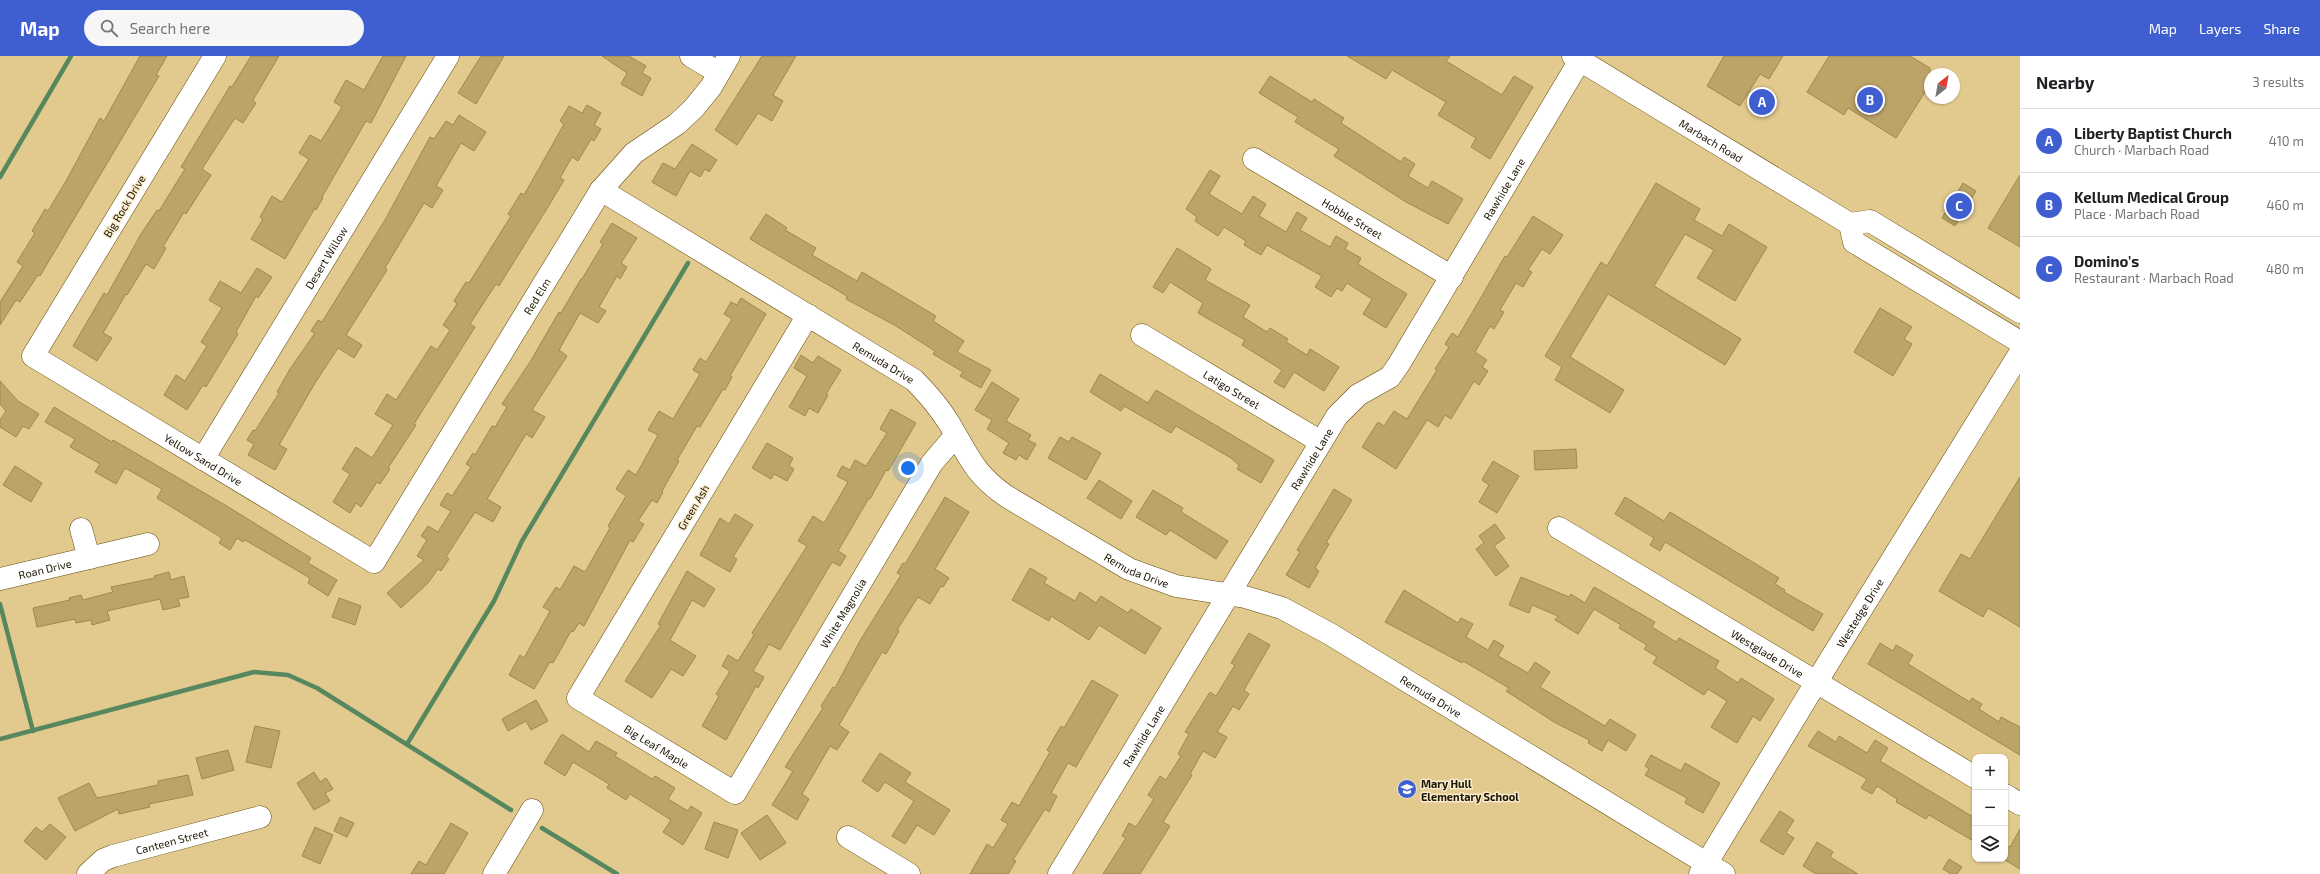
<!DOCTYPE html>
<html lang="en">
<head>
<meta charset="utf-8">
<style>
	:root { --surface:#fff; --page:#f6f6f6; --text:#202124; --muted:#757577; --line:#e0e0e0; --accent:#3f5ed0 }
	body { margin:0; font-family:"Exo 2",sans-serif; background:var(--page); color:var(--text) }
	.controls { position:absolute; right:12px; bottom:12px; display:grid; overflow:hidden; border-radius:8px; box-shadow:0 1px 3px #0004 }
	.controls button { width:36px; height:36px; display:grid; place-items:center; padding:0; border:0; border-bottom:1px solid var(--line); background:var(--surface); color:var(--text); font:20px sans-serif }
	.compass { position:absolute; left:1924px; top:12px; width:36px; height:36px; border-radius:50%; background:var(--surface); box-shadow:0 1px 3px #0004; rotate:31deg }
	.you { position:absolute; left:908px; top:412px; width:14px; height:14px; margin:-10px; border:3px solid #fff; border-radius:50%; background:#1a73e8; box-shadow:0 0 0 6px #1a73e833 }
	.badge { display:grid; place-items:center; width:26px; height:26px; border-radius:50%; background:var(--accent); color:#fff; font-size:13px; font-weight:700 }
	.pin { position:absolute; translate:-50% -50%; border:2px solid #fff; box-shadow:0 1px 4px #0006 }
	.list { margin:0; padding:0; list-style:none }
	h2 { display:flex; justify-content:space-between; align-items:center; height:52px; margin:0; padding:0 16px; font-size:17px }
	h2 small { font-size:13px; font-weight:400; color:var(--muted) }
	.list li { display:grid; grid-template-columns:26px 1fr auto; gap:12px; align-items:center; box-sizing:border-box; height:64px; padding:0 16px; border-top:1px solid var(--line) }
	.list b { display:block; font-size:15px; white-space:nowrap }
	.list p { margin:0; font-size:13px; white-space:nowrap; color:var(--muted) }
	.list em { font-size:13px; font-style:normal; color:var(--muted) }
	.icon { flex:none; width:22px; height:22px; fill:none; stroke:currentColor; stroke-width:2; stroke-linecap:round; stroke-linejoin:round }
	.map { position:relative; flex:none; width:2020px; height:818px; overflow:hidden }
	header { display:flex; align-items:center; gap:24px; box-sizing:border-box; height:56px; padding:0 20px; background:var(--accent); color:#fff }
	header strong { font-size:19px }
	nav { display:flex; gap:22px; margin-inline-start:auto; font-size:14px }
	.search { width:280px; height:36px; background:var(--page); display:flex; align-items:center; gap:10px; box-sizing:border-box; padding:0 14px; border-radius:22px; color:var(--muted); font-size:15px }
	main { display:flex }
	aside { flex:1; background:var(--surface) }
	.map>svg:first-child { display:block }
</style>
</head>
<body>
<header>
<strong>Map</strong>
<div class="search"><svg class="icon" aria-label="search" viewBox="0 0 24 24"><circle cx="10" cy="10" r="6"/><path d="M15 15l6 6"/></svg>Search here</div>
<nav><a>Map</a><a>Layers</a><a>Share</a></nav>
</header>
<main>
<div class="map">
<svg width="2020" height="818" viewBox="0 0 2020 818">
	<rect width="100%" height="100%" fill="#e2c98e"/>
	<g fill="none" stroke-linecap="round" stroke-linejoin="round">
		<!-- stream -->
		<g stroke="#57875e" stroke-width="4.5">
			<path d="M0,121L71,0"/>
			<path d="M0,548L33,675"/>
			<path d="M0,683L254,616L288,619L317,632L511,754"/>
			<path d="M407,688L494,545L522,485L688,207"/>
			<path d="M542,772L617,818"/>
		</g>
	</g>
	<!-- building -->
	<g fill="#bca469" stroke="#9f884e">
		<path d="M140,0H167L156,19L159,20L40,220L38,219L20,246L16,244L0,269V246L23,210L17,206L35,177L32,175L45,153L48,155L66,125L100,62L104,65Z"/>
		<path d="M251,0H279L253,44L256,47L243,67L235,62L202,113L211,119L186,158L184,156L163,191L166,192L154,213L146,208L127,239L126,238L103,277L112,282L97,305L73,290L104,237L107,239L141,178L157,154L159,155L185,113L181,111L230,30L232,31Z"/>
		<path d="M383,0H406L371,67L366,65L322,141L323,142L316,154L315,152L285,203L251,183L263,163L260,161L272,140L282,146L309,103L299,97L310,79L321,85L342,51L334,46L346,24L364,34Z"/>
		<path d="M481,0H504L476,48L458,37Z"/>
		<path d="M602,0H629L646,10L642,17L651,22L642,40L621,28L627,17Z"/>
		<path d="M762,0H796L773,39L783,45L772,65L758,57L737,89L715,74Z"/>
		<path d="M1347,0H1450L1446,5L1502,39L1514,20L1533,31L1490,103L1471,91L1476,82L1438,59L1446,46L1392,14L1386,23Z"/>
		<path d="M1724,0H1783L1769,23L1760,18L1740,50L1707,30Z"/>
		<path d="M1829,0H1910L1930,12V28L1896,82L1848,52L1844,59L1807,36Z"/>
		<path d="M1270,20L1312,46L1314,43L1344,62L1341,67L1401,106L1404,101L1415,108L1408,120L1428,132L1432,125L1463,143L1448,168L1406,146L1334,100L1339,93L1295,66L1298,61L1259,37Z"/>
		<path d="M587,49L601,57L594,69L601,73L594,85L591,83L578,105L572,101L560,122L564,124L551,146L499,230L496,228L470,268L475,271L414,368L416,369L388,412L390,413L380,428L377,426L361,451L356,447L350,457L333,446L350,418L342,413L356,391L372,402L393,369L375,358L387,338L396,344L431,290L437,294L450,274L443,269L457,248L454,245L466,226L469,227L511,160L508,158L521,137L524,139L564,68L560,65L569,50L582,57Z"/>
		<path d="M459,59L486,76L474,95L461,87L436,130L443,134L432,152L424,147L385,212L387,214L346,279L362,289L354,302L338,292L315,327L279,389L287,393L275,414L248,399L254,388L247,384L253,374L255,375L279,337L277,336L290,313L315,277L311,275L318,264L322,266L385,164L430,81L434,83L446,65L453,69Z"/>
		<path d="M692,88L717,104L709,116L705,113L700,121L690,115L676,140L652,126L663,107L675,113Z"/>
		<path d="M1210,114L1220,120L1209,138L1242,158L1253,140L1266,148L1259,160L1286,176L1297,156L1307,162L1300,174L1330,191L1336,180L1348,187L1345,193L1361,202L1358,208L1407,238L1386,272L1363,258L1372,243L1347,227L1342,235L1337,232L1331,241L1315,231L1322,220L1267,189L1261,199L1244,189L1246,185L1224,171L1218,180L1195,165L1197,161L1186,153Z"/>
		<path d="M2020,119V191L1988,172Z"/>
		<path d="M1656,127L1700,153L1694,164L1722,180L1729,168L1767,191L1735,245L1697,222L1714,194L1685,178L1654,230L1741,283L1725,309L1608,238L1570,301L1624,334L1610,357L1555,324L1562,311L1545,300L1601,206L1607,210Z"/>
		<path d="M1963,127L1976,135L1955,170L1942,162Z"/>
		<path d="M766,158L787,172L785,174L816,192L812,199L857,225L862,216L936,260L933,265L964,285L957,296L991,314L981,332L960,320L963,316L933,298L935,295L896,270L846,243L847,240L750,183Z"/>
		<path d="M1533,160L1563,179L1550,198L1542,193L1528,214L1532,216L1523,231L1516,227L1500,254L1504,256L1494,273L1490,270L1475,296L1487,304L1482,311L1488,315L1479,329L1474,325L1451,363L1445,359L1438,371L1427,364L1396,413L1362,391L1378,366L1384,370L1394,355L1407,363L1437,314L1435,313L1449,291L1445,288L1452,277L1458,281L1505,200L1507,201Z"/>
		<path d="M612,167L637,182L621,207L627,211L620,223L617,220L599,251L606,255L598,267L580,257L559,294L567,300L532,354L545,361L532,382L526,378L487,443L501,451L493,466L475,456L446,501L449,503L441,515L438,513L428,527L401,552L387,537L424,504L417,500L427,484L421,480L428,470L438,476L451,455L440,449L447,437L452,440L471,411L466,408L473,397L475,399L492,370L495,371L507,351L502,348L530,306L559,256L561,257L581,223H582L603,188L600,186Z"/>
		<path d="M1177,192L1211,213L1205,224L1250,249L1243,261L1267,276L1270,272L1288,283L1286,286L1307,299L1310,293L1339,311L1324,335L1294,316L1284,332L1274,326L1282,314L1242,289L1245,284L1198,257L1203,247L1170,226L1163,237L1153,231Z"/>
		<path d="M257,212L272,221L258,242L256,240L236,276L238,278L206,331L203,329L187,354L164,339L176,319L185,325L207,290L201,286L222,252L209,244L220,225L241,237Z"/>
		<path d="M741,242L766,258L730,320L732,321L725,334L723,333L700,371L697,370L677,404L679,405L662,435L663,436L657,447L652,444L638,465L644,468L633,486L630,484L584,570L579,567L573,576L571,575L553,607L550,606L534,633L509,619L520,599L524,602L550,555L543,551L556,531L560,534L574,510L585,516L610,472L608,470L626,440L616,433L628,414L636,419L658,379L648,374L659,355L673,363L700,318L693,314L700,302L706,306L732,263L724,258L731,246L737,249Z"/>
		<path d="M1880,252L1912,271L1904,283L1912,288L1893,320L1854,296Z"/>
		<path d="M801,299L813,307L818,300L841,314L826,338L828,339L818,357L809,352L805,360L789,351L807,320L794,312Z"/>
		<path d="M1100,318L1148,347L1156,334L1274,404L1261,427L1237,413L1239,409L1231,402L1176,370L1171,377L1124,350L1121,355L1090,336Z"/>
		<path d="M0,325L18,345L39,358L29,373L23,370L16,381L0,371V364L6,355L0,348Z"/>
		<path d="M992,326L1019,343L1006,365L1031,379L1028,384L1036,388L1027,404L1019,399L1016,404L1003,397L1009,387L987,373L992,364L975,354Z"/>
		<path d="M54,351L112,386L113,384L225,449L311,502L308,507L337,524L328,540L308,527L310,522L245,484L243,486L237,482L230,494L219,487L222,482L157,442L162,433L125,412L116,428L95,416L100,408L70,391L75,383L45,366Z"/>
		<path d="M891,353L916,367L888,415L886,414L870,443L869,442L838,495L846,500L840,510L832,506L780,594L769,588L753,615L764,621L758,632L756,630L726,684L702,670L719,640L716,638L730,615L722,610L728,599L738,605L754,579L752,577L807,490L798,485L813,460L824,467L848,426L837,420L842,410L850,414L855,404L866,410L887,377L880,373Z"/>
		<path d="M1060,381L1069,386L1072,381L1101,397L1086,424L1048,402Z"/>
		<path d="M767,387L793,402L789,410L794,413L787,425L774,418L771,423L752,412Z"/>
		<path d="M1576,393L1577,412L1535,414L1534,395Z"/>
		<path d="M1493,405L1519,420L1497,457L1479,446L1489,429L1482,424Z"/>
		<path d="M15,410L42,427L31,446L3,429Z"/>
		<path d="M2020,421V571L1988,552L1983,561L1939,535L1961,498L1970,503Z"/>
		<path d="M1099,424L1132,445L1121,463L1087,442Z"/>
		<path d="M1334,433L1352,444L1326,487L1329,488L1315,512L1319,515L1309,532L1286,519L1300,496L1297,494Z"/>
		<path d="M1153,434L1183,452L1181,456L1228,485L1216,503L1170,474L1166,479L1136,461Z"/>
		<path d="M945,441L969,456L935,513L949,522L943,531L941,530L930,548L918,541L897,574L899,575L886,598L882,596L839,669L849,676L837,694L830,690L802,738L809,743L797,764L772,749L793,715L785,711L823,652L821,650L833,631L835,632L861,583L901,519L897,517L903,507L905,508Z"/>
		<path d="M1625,441L1664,465L1670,456L1779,522L1775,528L1785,534L1784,536L1823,558L1813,575L1665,486L1660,495L1650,489L1654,482L1615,458Z"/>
		<path d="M735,458L753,469L733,501L737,503L730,516L700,499L720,462L729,468Z"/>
		<path d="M1495,468L1505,482L1494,490L1509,510L1496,520L1476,493L1484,487L1479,480Z"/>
		<path d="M1030,512L1047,522L1044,527L1075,545L1080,536L1096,547L1101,540L1128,557L1131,553L1161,572L1145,598L1099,569L1089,584L1051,560L1049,565L1012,544Z"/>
		<path d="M687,515L715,533L704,551L692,544L670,584L696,600L683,620L671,613L652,642L625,625L661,569L658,568Z"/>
		<path d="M169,516L171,524L184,520L189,541L178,543L180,550L163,554L160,543L107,555L110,564L92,569L91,564L76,567L75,563L37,571L33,552L70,544L69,542L81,539L83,544L113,536L111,531L155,522L154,520Z"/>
		<path d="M1521,521L1569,541L1571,538L1585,547L1594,531L1655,566L1652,571L1676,586L1679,582L1719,605L1715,612L1738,627L1741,622L1774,643L1760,665L1753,660L1737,687L1711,671L1727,645L1708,633L1704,639L1653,607L1657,601L1644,593L1647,589L1619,572L1621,569L1594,553L1578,578L1555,564L1558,560L1532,549L1529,557L1509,549Z"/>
		<path d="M1404,534L1458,567L1461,562L1473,568L1466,581L1488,594L1494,584L1504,590L1498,600L1528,617L1535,606L1550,616L1540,631L1605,670L1610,663L1636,679L1626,695L1608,684L1602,695L1588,687L1589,684L1554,666L1506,635L1509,632L1463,605L1462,607L1385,566Z"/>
		<path d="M339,542L361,550L355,569L332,561Z"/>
		<path d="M1249,577L1270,589L1244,634L1249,638L1239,654L1233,650L1217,676L1227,681L1215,702L1203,695L1190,718L1192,719L1163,766L1170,770L1140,818H1103L1126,782L1122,780L1129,767L1136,771L1154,743L1148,739L1160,720L1166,724L1181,700L1178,698L1189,678L1185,676L1210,636L1216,640L1235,609L1231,607Z"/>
		<path d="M1880,587L1893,595L1896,589L1913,599L1908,608L1970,646L1972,642L1982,648L1979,653L1999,666L2001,661L2020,671V699L1868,608Z"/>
		<path d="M1092,624L1118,639L1076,711L1068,707L1051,737L1057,740L1049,756L1045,753L1013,804L1016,805L1008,818H970L987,788L993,792L1008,768L1001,764L1012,746L1019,750L1050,696L1047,694L1061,670L1064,672Z"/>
		<path d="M536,644L548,665L531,674L526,665L508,675L502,663Z"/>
		<path d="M255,670L280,675L271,712L246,706Z"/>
		<path d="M1818,675L1836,686L1839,680L1867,697L1875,684L1888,692L1880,705L1975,762V786L1929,759L1926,763L1896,746L1897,743L1877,730L1872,738L1861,732L1867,723L1808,690Z"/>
		<path d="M562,678L589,696L596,685L617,697L615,700L652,723L655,720L675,732L668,743L688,755L691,750L702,757L683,789L663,776L671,764L630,738L626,744L607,732L609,728L573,706L565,720L544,707Z"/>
		<path d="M228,694L234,714L202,723L196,702Z"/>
		<path d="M880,697L911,717L905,726L950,754L934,779L917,769L905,788L892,780L914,745L885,726L878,736L862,725Z"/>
		<path d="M1651,699L1681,715L1685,707L1720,727L1703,757L1685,747L1687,742L1645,719L1649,713L1645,710Z"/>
		<path d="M314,716L320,726L326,722L333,733L325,737L330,745L314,754L297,727Z"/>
		<path d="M188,719L193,739L149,748L150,751L119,758L118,753L75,775L58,742L89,727L97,742L158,729V725Z"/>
		<path d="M1780,755L1794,764L1786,777L1794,782L1783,799L1760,785Z"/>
		<path d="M767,759L786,787L760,804L741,777Z"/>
		<path d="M340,761L354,767L347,781L334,775Z"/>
		<path d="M714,766L738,774L728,802L705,793Z"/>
		<path d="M451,767L468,777L444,818H411L419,805L426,809Z"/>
		<path d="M50,768L66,781L46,804L24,785L36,771L42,776Z"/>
		<path d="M315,771L333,779L320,808L302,800Z"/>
		<path d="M2020,773V813L2005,804V789L2010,791Z"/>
		<path d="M1817,786L1833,796L1830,801L1858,818H1816L1803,810Z"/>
		<path d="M1949,803L1962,811L1957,818H1951L1943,813Z"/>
	</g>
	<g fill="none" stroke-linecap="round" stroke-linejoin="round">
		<!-- minor casing -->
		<g stroke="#614b0a" stroke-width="23">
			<g id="minor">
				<path id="s1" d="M215,0L33,300L374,506L601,134L634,97L677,68L694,52L711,31L729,0"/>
				<path d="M691,0L719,17"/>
				<path id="s2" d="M1254,103L1452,221"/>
				<path id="s3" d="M601,134L914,324C927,337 939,351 949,367C968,399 974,418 1006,440L1129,513L1176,530L1245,541L1282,552L1330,578L1724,818"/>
				<path id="s4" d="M808,259L578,642L735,737L932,407L950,386L957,383"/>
				<path id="s5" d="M1142,279L1321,386"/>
				<path id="s6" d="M203,403L448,0"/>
				<path id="s7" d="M1559,472L1975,721"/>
				<path d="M81,473L89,502"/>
				<path id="s8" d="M0,523L148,488"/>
				<path d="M2005,739L2020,748"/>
				<path d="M848,781L909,818"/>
				<path id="s9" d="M88,818L103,804L113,800L260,761"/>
				<path d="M494,818L532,754"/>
				<path id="s10" d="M1059,818L1337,360L1358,339L1390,321L1399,308L1580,4"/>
				<path id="s11" d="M1700,818L1817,625L2020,297"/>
			</g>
		</g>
		<!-- major casing -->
		<g stroke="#614b0a" stroke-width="23">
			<g id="major">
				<path id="s12" d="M1573,0L1850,168L1870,165L2020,256"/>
				<path d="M1850,168L1854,186L2020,286"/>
			</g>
		</g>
		<!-- minor -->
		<use href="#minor" stroke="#fff" stroke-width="22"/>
		<!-- major -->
		<use href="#major" stroke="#fff" stroke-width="22"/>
	</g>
	<!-- icons -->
	<defs>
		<g id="school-disc" transform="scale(1)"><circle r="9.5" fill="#3f5ed0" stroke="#f8ebce"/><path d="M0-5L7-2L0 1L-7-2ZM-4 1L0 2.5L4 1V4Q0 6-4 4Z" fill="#fff"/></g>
	</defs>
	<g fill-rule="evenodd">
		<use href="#school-disc" x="1407" y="733"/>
	</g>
	<g text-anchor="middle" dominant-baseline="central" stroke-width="3" stroke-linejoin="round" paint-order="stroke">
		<!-- street labels -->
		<g font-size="11" fill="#1d1400" stroke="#f8ebce">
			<text stroke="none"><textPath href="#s12" startOffset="162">Marbach Road</textPath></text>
			<text stroke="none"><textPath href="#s10" startOffset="822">Rawhide Lane</textPath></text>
			<text transform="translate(124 150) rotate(-59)">Big Rock Drive</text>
			<text stroke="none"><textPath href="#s2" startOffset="115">Hobble Street</textPath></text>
			<text stroke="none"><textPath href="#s6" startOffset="236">Desert Willow</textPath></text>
			<text stroke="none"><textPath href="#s1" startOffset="1061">Red Elm</textPath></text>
			<text stroke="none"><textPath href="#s3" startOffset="331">Remuda Drive</textPath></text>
			<text stroke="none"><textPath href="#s5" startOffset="105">Latigo Street</textPath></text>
			<text stroke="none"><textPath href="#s1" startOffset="550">Yellow Sand Drive</textPath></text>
			<text stroke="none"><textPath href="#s10" startOffset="486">Rawhide Lane</textPath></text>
			<text transform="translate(693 451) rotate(-59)">Green Ash</text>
			<text stroke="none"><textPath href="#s8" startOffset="46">Roan Drive</textPath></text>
			<text stroke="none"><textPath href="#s3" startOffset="666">Remuda Drive</textPath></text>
			<text stroke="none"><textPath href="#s4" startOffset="840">White Magnolia</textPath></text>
			<text stroke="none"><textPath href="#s11" startOffset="306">Westedge Drive</textPath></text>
			<text stroke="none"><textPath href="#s7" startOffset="243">Westglade Drive</textPath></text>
			<text stroke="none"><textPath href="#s3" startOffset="990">Remuda Drive</textPath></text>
			<text stroke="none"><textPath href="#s10" startOffset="162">Rawhide Lane</textPath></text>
			<text stroke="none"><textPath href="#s4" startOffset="539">Big Leaf Maple</textPath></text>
			<text stroke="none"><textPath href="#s9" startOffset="92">Canteen Street</textPath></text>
		</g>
		<!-- poi labels -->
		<g font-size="11" font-weight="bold" fill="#1d1400" stroke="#f8ebce" text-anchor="start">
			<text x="1421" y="727">Mary Hull<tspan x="1421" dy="13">Elementary School</tspan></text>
		</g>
	</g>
</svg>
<div class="controls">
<button>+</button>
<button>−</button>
<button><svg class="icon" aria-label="layers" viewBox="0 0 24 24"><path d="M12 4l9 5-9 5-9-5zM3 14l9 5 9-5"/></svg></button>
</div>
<svg class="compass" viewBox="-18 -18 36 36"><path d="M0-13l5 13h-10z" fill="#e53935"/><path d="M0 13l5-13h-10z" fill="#757577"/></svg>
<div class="you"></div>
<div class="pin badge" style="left:1762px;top:46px">A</div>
<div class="pin badge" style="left:1870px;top:44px">B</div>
<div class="pin badge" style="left:1959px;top:150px">C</div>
</div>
<aside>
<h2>Nearby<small>3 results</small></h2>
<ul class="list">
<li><span class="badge">A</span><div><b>Liberty Baptist Church</b><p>Church · Marbach Road</p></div><em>410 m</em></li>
<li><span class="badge">B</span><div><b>Kellum Medical Group</b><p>Place · Marbach Road</p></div><em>460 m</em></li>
<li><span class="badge">C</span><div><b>Domino's</b><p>Restaurant · Marbach Road</p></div><em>480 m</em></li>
</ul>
</aside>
</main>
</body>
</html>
